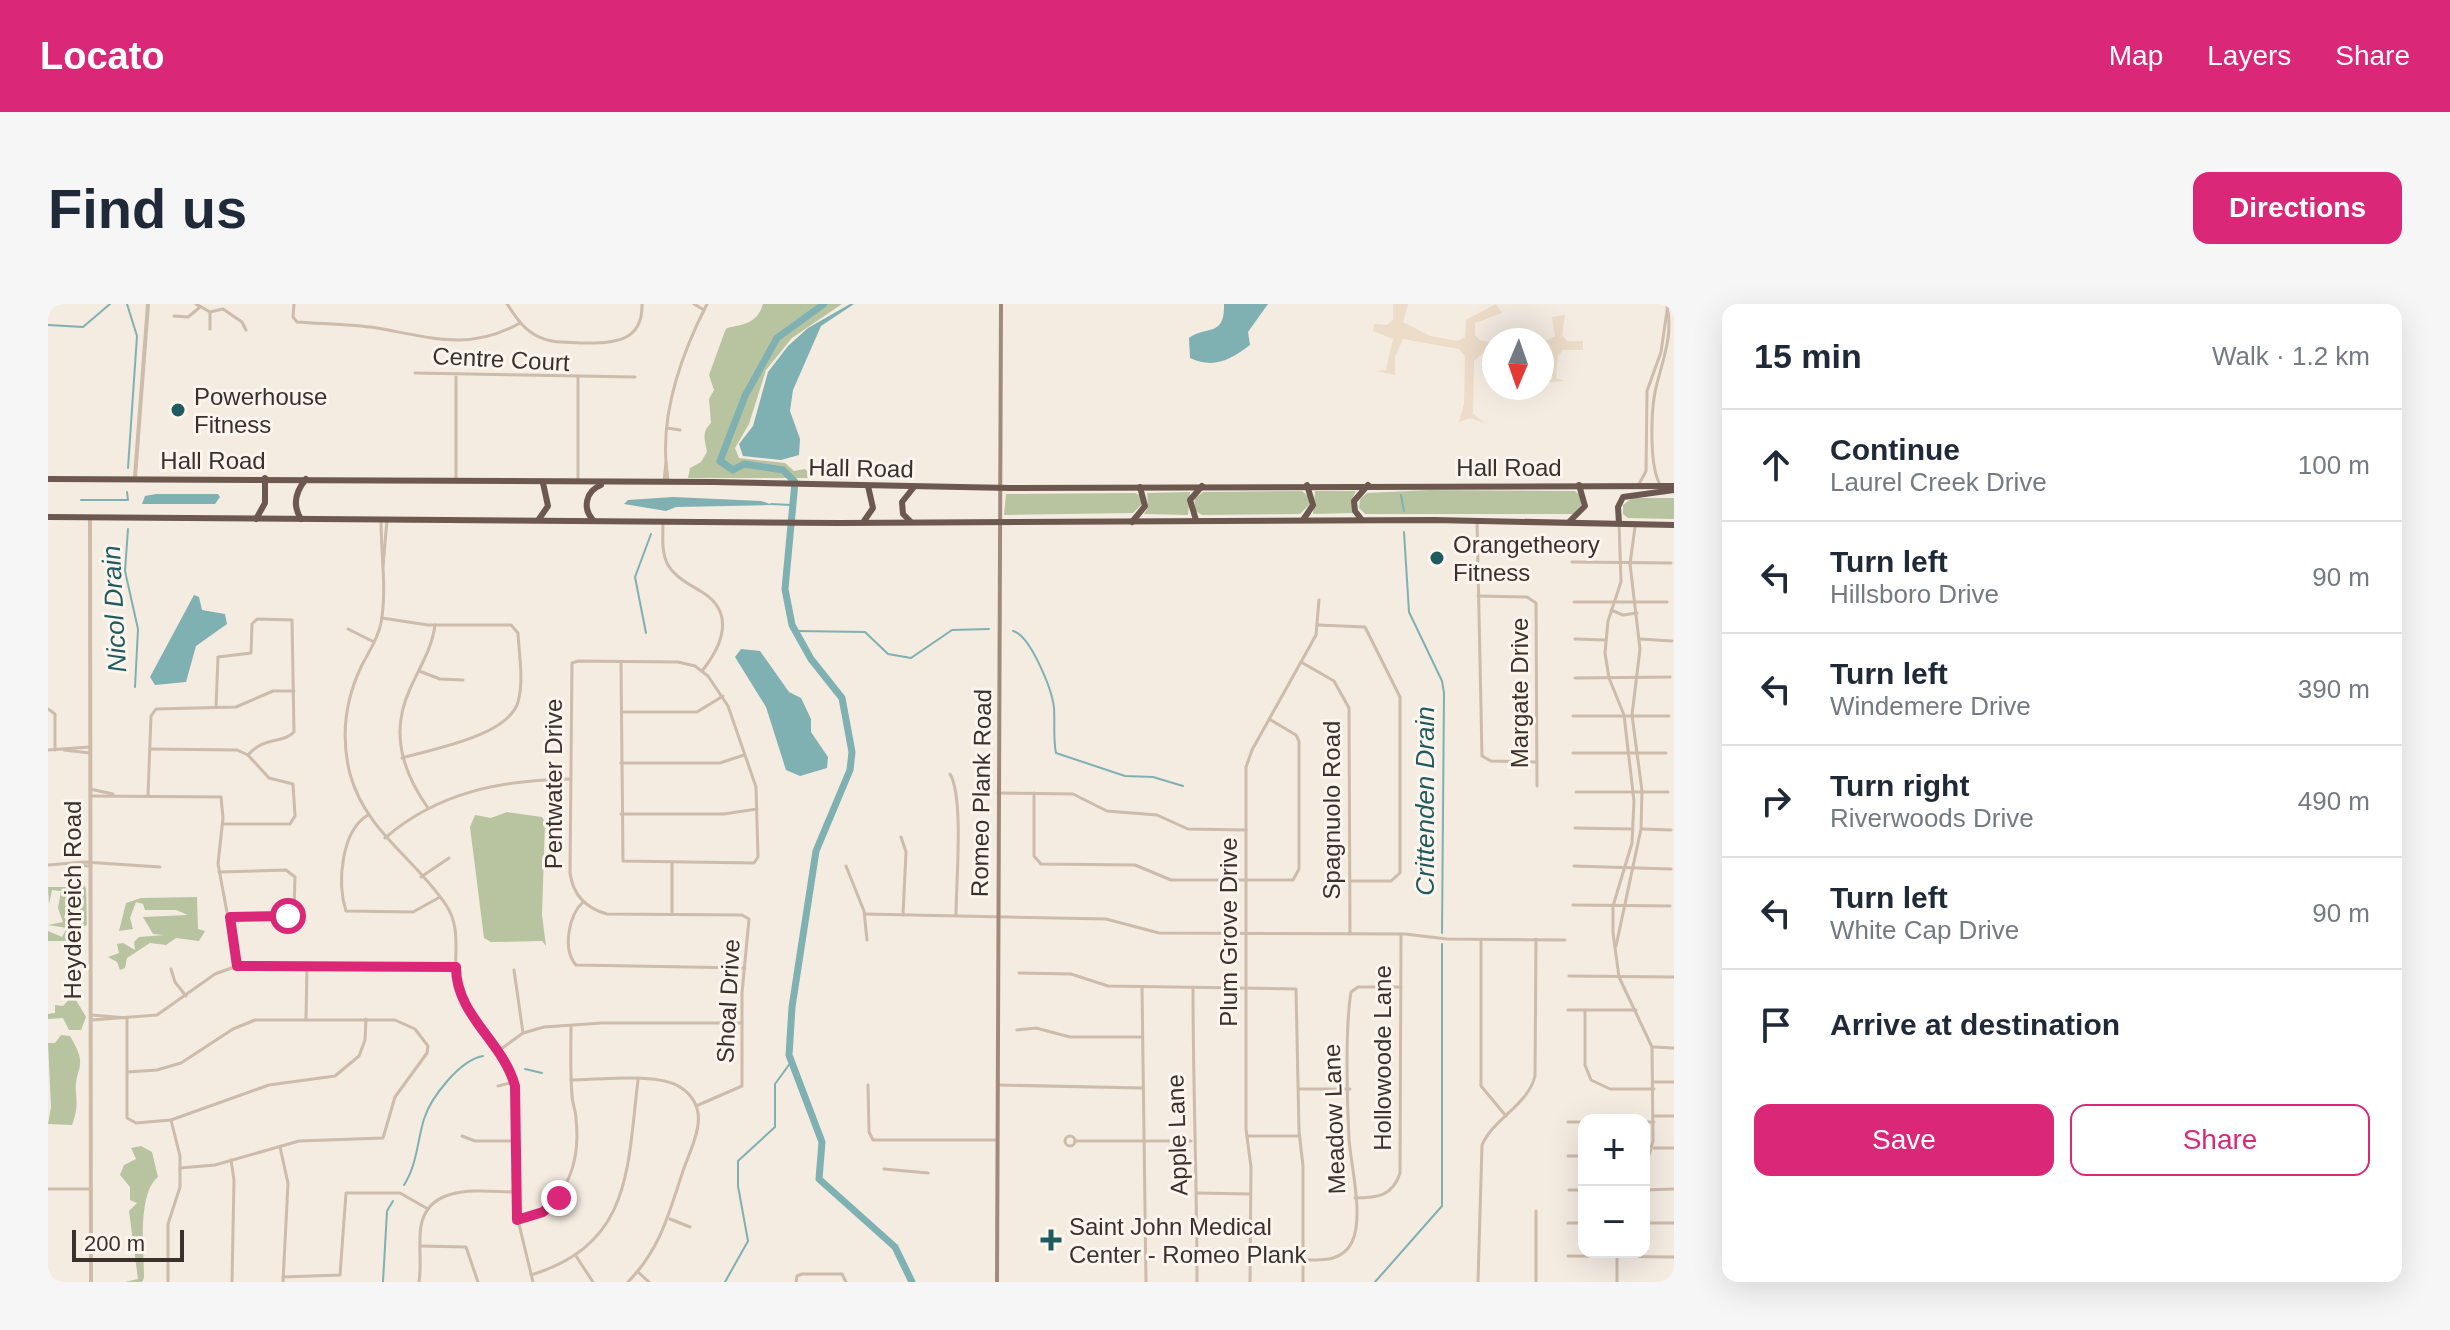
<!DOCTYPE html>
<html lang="en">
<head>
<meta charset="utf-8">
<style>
	:root { --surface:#fff; --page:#f6f6f7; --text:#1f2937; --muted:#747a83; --line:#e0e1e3; --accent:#db2777 }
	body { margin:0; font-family:Arial,sans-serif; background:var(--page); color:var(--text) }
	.controls { position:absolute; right:24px; bottom:24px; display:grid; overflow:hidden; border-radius:16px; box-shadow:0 8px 32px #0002 }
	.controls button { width:72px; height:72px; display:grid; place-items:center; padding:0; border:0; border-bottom:2px solid var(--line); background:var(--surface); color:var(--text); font:40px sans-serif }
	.compass { position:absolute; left:1434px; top:24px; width:72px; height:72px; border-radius:50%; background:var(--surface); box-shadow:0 8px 32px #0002; rotate:182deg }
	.scale { position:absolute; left:24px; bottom:20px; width:112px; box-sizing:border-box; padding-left:8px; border:4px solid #3b302b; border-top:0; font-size:22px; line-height:28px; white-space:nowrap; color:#3b302b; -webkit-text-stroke:6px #fbf5ee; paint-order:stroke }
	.stop { position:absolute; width:24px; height:24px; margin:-18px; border:6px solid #db2777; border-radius:50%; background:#fff }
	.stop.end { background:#db2777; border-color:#fff; box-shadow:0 2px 8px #0008 }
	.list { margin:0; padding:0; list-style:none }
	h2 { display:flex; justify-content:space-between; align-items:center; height:104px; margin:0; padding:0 32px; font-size:34px }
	h2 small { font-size:26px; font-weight:400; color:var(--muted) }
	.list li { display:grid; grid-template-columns:52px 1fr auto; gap:24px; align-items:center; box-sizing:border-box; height:112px; padding:0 32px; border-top:2px solid var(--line) }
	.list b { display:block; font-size:30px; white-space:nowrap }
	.list p { margin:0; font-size:26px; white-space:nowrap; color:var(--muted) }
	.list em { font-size:26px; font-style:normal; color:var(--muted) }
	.actions { display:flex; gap:16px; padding:24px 32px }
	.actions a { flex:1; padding:18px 0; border:2px solid var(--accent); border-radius:16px; text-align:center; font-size:28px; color:var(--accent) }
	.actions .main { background:var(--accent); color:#fff }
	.icon { flex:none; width:44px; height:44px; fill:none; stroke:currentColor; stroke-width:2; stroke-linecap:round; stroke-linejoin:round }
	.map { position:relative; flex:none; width:1626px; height:978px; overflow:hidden; border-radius:16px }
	header { display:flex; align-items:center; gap:48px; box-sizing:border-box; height:112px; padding:0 40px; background:var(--accent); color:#fff }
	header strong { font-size:38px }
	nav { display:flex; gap:44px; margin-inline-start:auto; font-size:28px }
	.intro { display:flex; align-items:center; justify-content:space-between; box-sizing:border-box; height:192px; padding:0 48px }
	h1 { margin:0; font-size:56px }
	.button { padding:20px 36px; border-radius:16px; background:var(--accent); color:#fff; font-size:28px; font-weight:700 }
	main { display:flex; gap:48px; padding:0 48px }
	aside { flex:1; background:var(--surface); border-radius:16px; box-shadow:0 8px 32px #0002 }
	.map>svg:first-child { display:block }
</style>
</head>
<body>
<header>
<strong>Locato</strong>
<nav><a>Map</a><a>Layers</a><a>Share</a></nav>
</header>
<div class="intro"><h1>Find us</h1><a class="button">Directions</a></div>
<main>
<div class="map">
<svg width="1626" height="978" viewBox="0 0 1626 978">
	<rect width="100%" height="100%" fill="#f4ebe1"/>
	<!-- green -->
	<g fill="#b8c4a0">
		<path d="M715,0H794L744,34L718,66L701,120L687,144L691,154L737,159L746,167L757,165L762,170L761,174H640L642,164L653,158L659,148C657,136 653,129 663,119L661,95L666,86L661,71L677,27L679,24C696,20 709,20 715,0Z"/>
		<path d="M1382,186L1527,187L1534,193L1533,201L1525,210H1317L1311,204L1312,195L1319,189Z"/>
		<path d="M1254,187L1261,193V201L1252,210L1154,211L1146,206L1147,194L1155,188Z"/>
		<path d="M1267,187H1308L1304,195L1305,209L1265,210Z"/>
		<path d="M1142,188L1140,211L1096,210L1100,203L1099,189Z"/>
		<path d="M1087,189L1091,191L1094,200L1085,209L956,211L958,190Z"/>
		<path d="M1584,194H1626V215L1580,214L1575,210V201Z"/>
		<path d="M459,508L494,513L497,518L494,611L498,642L494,637L443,638L436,634L422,523L427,511L443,514Z"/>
		<path d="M25,568L38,584L39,621L20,629L21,637H0V627L14,633L19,624L0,621L15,618L10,604L13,587L4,586L1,600L0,583H23L22,596L27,601L19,603L16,614L24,618L32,614V592Z"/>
		<path d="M93,594L149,593L150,625L157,627L151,637L128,634L118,641L102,639L79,654L77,664L72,666L69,658L60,653L71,649L69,640L75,639L87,646L86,638L91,633L116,631L105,630L95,613L140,611L128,606H97L95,600L88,598L82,614L85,625L71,627L78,599Z"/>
		<path d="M25,691L38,713L33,726H21L15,714L0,715V710L7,709V701L15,702Z"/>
		<path d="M13,731L22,732C42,765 26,762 28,789C29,801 29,808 24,821L0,820L3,803L0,739H7Z"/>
		<path d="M93,842L104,848L110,873C89,890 96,947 96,974L94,978H77L90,975L81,907L89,899L82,896V883L72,871L76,861L88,855L83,844Z"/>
	</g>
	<!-- plaza -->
	<g fill="#ecdcc8">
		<path d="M1345,0H1360L1355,18L1382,32L1410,37L1417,33L1418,16L1448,0L1454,9L1427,19V31L1432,36L1446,39V45L1437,47L1426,57L1425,110L1437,119L1422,114L1411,118L1416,100L1417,52L1411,45L1355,35L1347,53V71L1329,67L1338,66L1345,35L1325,27L1326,20L1339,21L1345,16Z"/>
		<path d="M1517,11L1514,31L1519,37H1535V46H1515L1510,52L1508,74L1516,77L1500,78L1504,74L1503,54L1494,47V39L1507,32L1504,13Z"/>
	</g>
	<!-- water -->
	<g fill="#7fb0b2">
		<path d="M802,0H806L773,22L745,86L742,107L752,135L751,151L733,156L695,152L691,140L705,122L720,68L740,42L760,24Z"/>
		<path d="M1176,0H1220L1200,28L1202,41C1182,56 1166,65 1142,54L1141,34C1158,21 1177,34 1176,0Z"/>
		<path d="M108,190H170L172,193L167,200H94L97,192Z"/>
		<path d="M625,193L713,197L725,201L628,203L618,207L576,200L580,196Z"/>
		<path d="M146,291L151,293L154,306L177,310L179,320L148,342L138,378L107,381L102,373Z"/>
		<path d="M693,345L712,347L741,388L753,394L763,415V428L780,453L779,464L752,472L738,466L718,403L687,353Z"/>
	</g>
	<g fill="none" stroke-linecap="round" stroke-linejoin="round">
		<!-- stream -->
		<g stroke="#7fb0b2" stroke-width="2">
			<path d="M79,0L89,32L80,164"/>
			<path d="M0,21L35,23L62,0"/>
			<path d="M1353,191L1356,207"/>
			<path d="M33,196H80L79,188"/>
			<path d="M723,200L743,201"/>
			<path d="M80,225L77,267L90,325L87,383"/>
			<path d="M1356,228L1361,308L1394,377L1396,389L1394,629"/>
			<path d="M748,327L817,328L840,350L863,354L904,326L941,325"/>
			<path d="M965,327C982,331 1004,385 1006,404C1007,419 1005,434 1008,449L1077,472L1105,473L1135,482"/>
			<path d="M598,329L587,273L603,230"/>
			<path d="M477,765L494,769"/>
			<path d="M356,881C369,861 369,838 376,815C383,793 412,756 435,752"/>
			<path d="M335,978L339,907L345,897"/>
			<path d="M677,978L700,937L690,882V857L727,823V780L743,758"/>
			<path d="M1327,978L1394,902V640"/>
		</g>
		<!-- river -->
		<path stroke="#7fb0b2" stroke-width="7" d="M776,0L729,34L697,92L672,157L685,166L696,160L735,166L747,178L737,285L744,321L763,355L794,394L804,448L802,466L768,547L744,703L741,751L774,838L771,875L847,943L864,978"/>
		<!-- minor -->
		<g stroke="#cdbbac" stroke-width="3">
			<path d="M148,0L162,8L175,5L194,18L198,26"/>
			<path d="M246,0L245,13L249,18C275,20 302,20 329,24C381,33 421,48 472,19"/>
			<path d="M459,0C468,13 475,25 489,32C502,39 517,38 532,39C563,39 595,40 594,0"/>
			<path d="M646,0L656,6"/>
			<path d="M126,12L140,13L151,4"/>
			<path d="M162,25V8"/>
			<path d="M367,69L587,73"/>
			<path d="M408,73V177"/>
			<path d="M619,124L632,126"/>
			<path d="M618,158C614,104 635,47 659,0"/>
			<path d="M530,175V72"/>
			<path d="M616,178L618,158L620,177"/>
			<path d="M1590,182L1598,167L1599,87L1613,48L1620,0"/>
			<path d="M1613,182C1601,165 1603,109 1607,88C1613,60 1626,32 1619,3"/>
			<path d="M333,216C333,250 339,286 333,319C330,335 320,349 313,363C297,397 293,434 302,470C318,528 367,554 398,601C417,629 401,661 412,690C424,726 464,750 468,789L469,912L485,978"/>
			<path d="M1429,216L1434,452L1443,457L1489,458"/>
			<path d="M615,218C615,233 613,248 620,261C628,274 641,280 654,288C688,309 674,342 654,367"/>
			<path d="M1571,219L1573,278L1560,317L1557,349L1561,374L1576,411L1586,497L1584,539L1565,602V629L1571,673L1604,743L1605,837L1596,869"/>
			<path d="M1524,258L1623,259"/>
			<path d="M335,262L339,216"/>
			<path d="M1430,292L1479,293L1488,299L1489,482"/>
			<path d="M1526,298H1619"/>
			<path d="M1563,306L1575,311L1589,309"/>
			<path d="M334,314L380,321H463L470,329C471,350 476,377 470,398C460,432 385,445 354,454"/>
			<path d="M1270,321L1317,323L1352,393V569L1343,577H1302"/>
			<path d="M300,325L326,338"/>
			<path d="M1527,335L1557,336"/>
			<path d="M1592,335L1624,337"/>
			<path d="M573,358L575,557L706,559L710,553L708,483L680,402L660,372L647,362L630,358L530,357L524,359L522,569C525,591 537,604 559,610L694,611L701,615L694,689V782L648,802"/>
			<path d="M1253,358L1286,377L1301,404L1302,630"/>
			<path d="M371,367L392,375L415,376"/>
			<path d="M1527,374L1622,373"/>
			<path d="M168,403L170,353L203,349L204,320L209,315L244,316L246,428C235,440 216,432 200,451"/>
			<path d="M0,405L7,410V446"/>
			<path d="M574,408H649L675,392"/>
			<path d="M1525,412H1621"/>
			<path d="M102,445L189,446L200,451L221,474L245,480L247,512L242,520H175"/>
			<path d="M0,446L42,443"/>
			<path d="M16,446L42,449"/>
			<path d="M1525,449H1618"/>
			<path d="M573,459H672L696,451"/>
			<path d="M902,470C916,493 908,580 908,611"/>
			<path d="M42,485L65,490"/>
			<path d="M1528,488H1620"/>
			<path d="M950,489L1025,490L1059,507L1109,511L1140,525L1198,526"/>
			<path d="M986,489V552L993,560L1087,561L1123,576H1245L1251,565V437L1248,431L1221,415"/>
			<path d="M100,491L103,412L108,405L188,403L225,387H246"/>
			<path d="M42,492L173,493L175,514L170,560L189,662"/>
			<path d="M380,504C354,467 342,428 362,385C371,364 384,345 387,321"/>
			<path d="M573,510H676L709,505"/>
			<path d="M320,511C293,527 289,579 298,607L365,608L392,593"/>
			<path d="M1527,524L1583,525"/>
			<path d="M1595,525L1623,526"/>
			<path d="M853,533L858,548L855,611"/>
			<path d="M337,534C390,488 454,476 522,475"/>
			<path d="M624,559V610"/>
			<path d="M21,560L40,562"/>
			<path d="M0,561L36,558L112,563"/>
			<path d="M798,562L816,607L819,636"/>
			<path d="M1526,562L1623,565"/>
			<path d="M171,568L238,566L247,573L246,606L242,611L182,613"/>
			<path d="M373,573L401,554"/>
			<path d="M535,598C521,611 514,645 528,661L697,664"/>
			<path d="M1525,601L1622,602"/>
			<path d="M817,610L1058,615L1111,629L1357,630L1399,635L1517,636"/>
			<path d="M1433,637V782L1458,812"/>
			<path d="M1568,642L1593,525L1594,487L1584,411L1592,345L1582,260L1587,223"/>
			<path d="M123,665L127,678L138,692"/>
			<path d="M466,666L475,729"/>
			<path d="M971,669L1023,670L1060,682L1248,685L1251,827L1255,862V978"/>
			<path d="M1521,672L1626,673"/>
			<path d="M1094,683L1098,978"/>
			<path d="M1145,683C1145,782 1149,879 1149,978"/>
			<path d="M1520,706H1588"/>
			<path d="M1537,706V761L1543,776L1562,785H1606"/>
			<path d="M43,711L79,714"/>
			<path d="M79,714V814L88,819L123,816L221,781L287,772L311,752L317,736L318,715"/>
			<path d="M258,715L259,663"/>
			<path d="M44,716L109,711L167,670L189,662L408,663"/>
			<path d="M969,726L988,724L1022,733H1094"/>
			<path d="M1606,743L1626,744"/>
			<path d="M449,748L475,729L496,723L554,719H694"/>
			<path d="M79,768L109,766L133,759L185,725L207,716H347L367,725L380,742L379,749L347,793L335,834L251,837L167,861L132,864"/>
			<path d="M523,776C550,776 610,768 632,783C667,806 643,841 634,870C620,912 612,945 580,978"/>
			<path d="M1606,778H1626"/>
			<path d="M820,781L821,828L825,836H949"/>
			<path d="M950,781L1094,784"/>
			<path d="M450,782L466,778"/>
			<path d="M1251,785H1302"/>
			<path d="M1606,812H1626"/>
			<path d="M1520,818H1536"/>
			<path d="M1596,818H1606"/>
			<path d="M414,832L427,837H468"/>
			<path d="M1199,832H1251"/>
			<circle cx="1022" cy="837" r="5"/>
			<path d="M1027,837H1143"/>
			<path d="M232,843L240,879L235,978"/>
			<path d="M1606,844H1626"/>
			<path d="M1520,852H1536"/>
			<path d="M183,856L186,876L184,978"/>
			<path d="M836,865L880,869"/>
			<path d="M0,885H42"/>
			<path d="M1521,886H1536"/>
			<path d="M1596,886L1626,885"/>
			<path d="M1149,889L1202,890"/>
			<path d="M1307,894C1329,894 1345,892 1352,869L1353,631"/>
			<path d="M622,915L642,923"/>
			<path d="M469,916C517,907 533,860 528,815C528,807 524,799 524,791C522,768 523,745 523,722"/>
			<path d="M1520,919H1536"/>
			<path d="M1596,919H1626"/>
			<path d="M372,942L418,943L430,978"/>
			<path d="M1569,948V978"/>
			<path d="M528,952L545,978"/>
			<path d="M1520,952L1626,953"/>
			<path d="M1255,956C1274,956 1294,958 1304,938C1316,913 1303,862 1301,835C1299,797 1297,724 1303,688L1310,683H1353"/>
			<path d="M590,968L601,978"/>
			<path d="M483,971C584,940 579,866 590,776"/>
			<path d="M235,973L292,971L298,889H352L380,905"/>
			<path d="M120,978V920L132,883V852L123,816"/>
			<path d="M371,978C374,960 370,940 373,922C381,878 435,888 468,888"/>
			<path d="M748,978L749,972L754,970H794L798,978"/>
			<path d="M1202,978L1203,863L1198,825V463L1204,446L1268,331L1271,296"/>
			<path d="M1430,978L1434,841C1446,814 1480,801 1487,772L1488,635"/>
			<path d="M1488,978V907"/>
		</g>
		<!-- tertiary -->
		<g stroke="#cdbbac" stroke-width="4">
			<path d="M87,173L100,0"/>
			<path d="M42,214L43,978"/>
		</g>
		<!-- secondary -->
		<path stroke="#a18a7d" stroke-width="4" d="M949,978L953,0"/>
		<!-- trunk -->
		<g stroke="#6c584f" stroke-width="6">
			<path d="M0,175L665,178L962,184L1626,182"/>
			<path d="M0,213L792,219L1386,216L1626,221"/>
			<path d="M208,215L217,199V174"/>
			<path d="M253,215C244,201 248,187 258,175"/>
			<path d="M491,215L500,202L495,179"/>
			<path d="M545,216C534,204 538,187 553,181"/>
			<path d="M1148,216L1142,196L1154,182"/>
			<path d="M1255,216L1265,201L1259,181"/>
			<path d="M1314,216L1307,207L1306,197L1320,181"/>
			<path d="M816,217L825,204L820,182"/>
			<path d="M1522,217L1537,202L1531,181"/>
			<path d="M863,218L855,210L854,198L866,183"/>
			<path d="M1084,218L1097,202L1092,183"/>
			<path d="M1571,219L1570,203L1575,193L1626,186"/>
		</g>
	</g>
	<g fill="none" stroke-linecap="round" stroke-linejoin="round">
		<!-- route -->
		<path stroke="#db2777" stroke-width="10" d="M240,612L182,613L189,662L408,663C408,712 455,737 467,782L469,916L495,908L511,894"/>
	</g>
	<!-- markers -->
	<g fill="#1f5a5e" stroke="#fbf5ee" stroke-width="3">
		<circle cx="130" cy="106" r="8"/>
		<circle cx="1389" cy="254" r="8"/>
		<path d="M999 924h8v8h8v8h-8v8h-8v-8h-8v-8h8z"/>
	</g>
	<g text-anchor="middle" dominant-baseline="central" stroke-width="6" stroke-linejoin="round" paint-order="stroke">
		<!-- street labels -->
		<g font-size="24" fill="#3b302b" stroke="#fbf5ee">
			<text transform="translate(453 55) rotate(3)">Centre Court</text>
			<text x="165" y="156">Hall Road</text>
			<text x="1461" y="163">Hall Road</text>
			<text transform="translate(813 164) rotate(1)">Hall Road</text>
			<text transform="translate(1471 389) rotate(-90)">Margate Drive</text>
			<text transform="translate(505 480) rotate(-90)">Pentwater Drive</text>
			<text transform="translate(933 489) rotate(-89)">Romeo Plank Road</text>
			<text transform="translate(1283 506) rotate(-90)">Spagnuolo Road</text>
			<text transform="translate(24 596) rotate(-90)">Heydenreich Road</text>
			<text transform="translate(1180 628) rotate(-90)">Plum Grove Drive</text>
			<text transform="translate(680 697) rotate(-87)">Shoal Drive</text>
			<text transform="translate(1334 754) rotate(-90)">Hollowoode Lane</text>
			<text transform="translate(1286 815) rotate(-92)">Meadow Lane</text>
			<text transform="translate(1129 831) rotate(-92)">Apple Lane</text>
		</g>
		<!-- poi labels -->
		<g font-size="24" fill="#3b302b" stroke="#fbf5ee" text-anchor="start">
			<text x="146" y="92">Powerhouse<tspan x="146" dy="28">Fitness</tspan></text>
			<text x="1405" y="240">Orangetheory<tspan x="1405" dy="28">Fitness</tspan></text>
			<text x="1021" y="922">Saint John Medical<tspan x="1021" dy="28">Center - Romeo Plank</tspan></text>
		</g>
		<!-- water labels -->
		<g font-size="26" font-style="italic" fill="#1f5a5e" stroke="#fbf5ee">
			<text transform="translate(66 305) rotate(-93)">Nicol Drain</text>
			<text transform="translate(1377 497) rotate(-90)">Crittenden Drain</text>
		</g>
	</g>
</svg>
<div class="controls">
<button>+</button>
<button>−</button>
</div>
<svg class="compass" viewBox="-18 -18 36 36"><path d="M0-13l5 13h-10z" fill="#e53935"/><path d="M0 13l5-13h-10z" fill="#747a83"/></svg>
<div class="scale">200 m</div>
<div class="stop" style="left:240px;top:612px"></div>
<div class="stop end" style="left:511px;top:894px"></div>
</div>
<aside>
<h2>15 min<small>Walk · 1.2 km</small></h2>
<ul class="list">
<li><svg class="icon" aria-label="ahead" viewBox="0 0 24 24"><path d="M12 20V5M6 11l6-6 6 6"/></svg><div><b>Continue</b><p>Laurel Creek Drive</p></div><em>100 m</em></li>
<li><svg class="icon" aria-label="left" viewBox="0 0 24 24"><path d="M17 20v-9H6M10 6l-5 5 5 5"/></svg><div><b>Turn left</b><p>Hillsboro Drive</p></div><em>90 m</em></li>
<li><svg class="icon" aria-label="left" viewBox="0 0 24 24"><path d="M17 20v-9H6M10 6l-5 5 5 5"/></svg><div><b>Turn left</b><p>Windemere Drive</p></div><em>390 m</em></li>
<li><svg class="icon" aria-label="right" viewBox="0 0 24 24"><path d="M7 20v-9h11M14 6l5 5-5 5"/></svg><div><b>Turn right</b><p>Riverwoods Drive</p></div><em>490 m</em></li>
<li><svg class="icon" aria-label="left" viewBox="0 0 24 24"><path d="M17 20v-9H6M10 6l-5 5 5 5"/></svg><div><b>Turn left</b><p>White Cap Drive</p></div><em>90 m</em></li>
<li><svg class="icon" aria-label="arrive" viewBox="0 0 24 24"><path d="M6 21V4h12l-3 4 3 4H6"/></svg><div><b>Arrive at destination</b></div></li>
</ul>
<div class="actions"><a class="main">Save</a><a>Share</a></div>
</aside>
</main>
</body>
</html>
